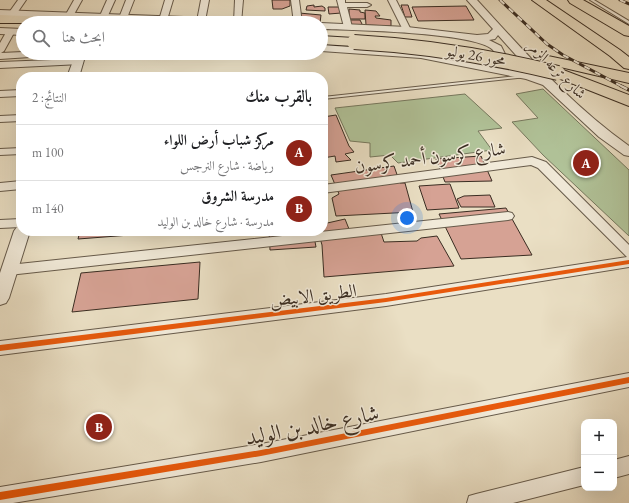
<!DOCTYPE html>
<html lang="ar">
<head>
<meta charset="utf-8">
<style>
	:root { --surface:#fff; --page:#f2f2f2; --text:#202124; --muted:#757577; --line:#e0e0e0; --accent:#8f2418 }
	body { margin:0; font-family:"EB Garamond",Amiri,serif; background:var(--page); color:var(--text); direction:rtl }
	.controls { position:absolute; right:12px; bottom:12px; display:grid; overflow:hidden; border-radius:8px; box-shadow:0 4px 16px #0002 }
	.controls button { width:36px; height:36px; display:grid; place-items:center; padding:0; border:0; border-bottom:1px solid var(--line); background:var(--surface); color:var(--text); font:20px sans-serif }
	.you { position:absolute; left:407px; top:218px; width:14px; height:14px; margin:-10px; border:3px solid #fff; border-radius:50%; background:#1a73e8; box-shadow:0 0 0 6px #1a73e833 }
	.badge { display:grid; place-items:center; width:26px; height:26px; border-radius:50%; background:var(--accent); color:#fff; font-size:13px; font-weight:700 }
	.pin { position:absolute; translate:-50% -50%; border:2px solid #fff; box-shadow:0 1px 4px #0006 }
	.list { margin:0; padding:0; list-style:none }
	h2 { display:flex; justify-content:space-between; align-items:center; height:52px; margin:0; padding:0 16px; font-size:17px }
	h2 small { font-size:13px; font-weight:400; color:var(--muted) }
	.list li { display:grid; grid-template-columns:26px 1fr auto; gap:12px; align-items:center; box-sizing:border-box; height:56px; padding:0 16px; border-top:1px solid var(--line) }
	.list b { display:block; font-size:15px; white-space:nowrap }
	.list p { margin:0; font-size:13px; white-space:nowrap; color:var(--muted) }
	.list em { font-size:13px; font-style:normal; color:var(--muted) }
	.icon { flex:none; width:22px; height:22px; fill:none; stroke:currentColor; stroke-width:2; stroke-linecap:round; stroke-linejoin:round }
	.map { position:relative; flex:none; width:629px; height:503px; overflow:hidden; direction:ltr }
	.search { position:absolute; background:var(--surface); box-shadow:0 4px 16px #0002; left:16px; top:16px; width:312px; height:44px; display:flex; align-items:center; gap:10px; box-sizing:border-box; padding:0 14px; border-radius:22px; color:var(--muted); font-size:15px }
	.panel { position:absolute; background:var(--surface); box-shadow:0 4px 16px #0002; left:16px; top:72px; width:312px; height:164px; border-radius:16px; direction:rtl }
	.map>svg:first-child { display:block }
</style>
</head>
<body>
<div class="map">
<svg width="629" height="503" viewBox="0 0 629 503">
	<rect width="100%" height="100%" fill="#eadfc4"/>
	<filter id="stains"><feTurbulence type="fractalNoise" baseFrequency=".005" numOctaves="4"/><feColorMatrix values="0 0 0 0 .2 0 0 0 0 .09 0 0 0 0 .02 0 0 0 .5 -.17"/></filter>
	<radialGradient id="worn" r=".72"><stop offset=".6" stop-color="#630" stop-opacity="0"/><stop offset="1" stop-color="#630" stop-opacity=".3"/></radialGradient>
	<!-- green -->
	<g fill="#b1c399" stroke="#76785e">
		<path d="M543,89L629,170V236L543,155L512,122L538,118L516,94Z"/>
		<path d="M465,94L502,128L478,131L492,150L398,163L390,155L370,157V143L350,141L335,108Z"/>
	</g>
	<!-- building -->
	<g fill="#d6a294" stroke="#3a2d22">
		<path d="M272,0H290V6L282,9H273Z"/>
		<path d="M314,5V7L322,6L325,8V11L306,10L307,6Z"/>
		<path d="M401,5H408L412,17H405Z"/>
		<path d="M466,6L474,20L418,21L412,7Z"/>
		<path d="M328,7H341V13L329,14Z"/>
		<path d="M349,9L360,10V12L365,13V19H349Z"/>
		<path d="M365,10L376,11L380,16H375L376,18L391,20V26L366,25Z"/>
		<path d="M299,13L321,15L320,23L297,21Z"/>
		<path d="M348,20H360L363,26L347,25Z"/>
		<path d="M336,115L349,146L354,152L345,154L351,160L336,162L335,156L323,158V117Z"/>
		<path d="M481,156L492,181L445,182L436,159Z"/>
		<path d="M394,166L400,183H405L413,212L336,216L332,198L339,194L331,175Z"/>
		<path d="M450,184L459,208L427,210L419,186Z"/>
		<path d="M490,195L495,207H461L457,199L464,196Z"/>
		<path d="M506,208L532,255L461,259L439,214Z"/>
		<path d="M345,219L349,229L379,227L384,242L417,241L421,238L437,236L454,266L324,277L322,245L318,231H323V224Z"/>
		<path d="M80,231H131L130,235L78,239Z"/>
		<path d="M138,231H169L168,233H138Z"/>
		<path d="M269,231H313L316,247L270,250Z"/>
		<path d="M200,262L198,299L72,312L81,273Z"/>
	</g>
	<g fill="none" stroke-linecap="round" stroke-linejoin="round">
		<!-- service casing -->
		<g stroke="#665a4a" stroke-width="2">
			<g id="service">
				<path d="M590,0H594L629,21V24Z"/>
				<path d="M526,75H527V77L323,99V97Z"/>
			</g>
		</g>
		<!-- minor casing -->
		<g stroke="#665a4a" stroke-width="2">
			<g id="minor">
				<path d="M18,0H26L15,16H9L8,14Z"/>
				<path d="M74,0H82L72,18H66L65,16Z"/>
				<path d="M107,0H115L106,20H100L99,18Z"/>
				<path d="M126,0H134L127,18L123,20L119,18Z"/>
				<path d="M165,0H173L167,20L163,22L159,20Z"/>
				<path d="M201,0H209L205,21L200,23L197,21Z"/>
				<path d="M235,0H243L241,23L234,22Z"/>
				<path d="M291,0H299L302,23H294Z"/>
				<path d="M337,0H345V3H367L371,5L367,7H347L352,27L348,29L344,27Z"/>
				<path d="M388,0H396L411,30L410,32H404Z"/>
				<path d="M8,29H14L15,31L4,51L1,53L23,52L49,53L45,56L0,59V43Z"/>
				<path d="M78,59L81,60L82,62L81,64L0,68V62Z"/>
				<path d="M21,90V96L0,97V91Z"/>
				<path d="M21,115V121L0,122V116Z"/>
				<path d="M21,148V154L0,155V149Z"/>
				<path d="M532,157L546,162L629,245V267L386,306L0,355V341L386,294L627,257L538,168L531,165L323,193V185Z"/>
				<path d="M21,181V189L0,191V183Z"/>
				<path d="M508,212L512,213L514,216L512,219L508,220L9,275L4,274L2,270L4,266L9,265Z"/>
				<path d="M21,219V227L0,228V220Z"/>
				<path d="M629,373V387L261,462L13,503H0V487L261,444Z"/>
				<path d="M629,456V474L614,478V460Z"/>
				<path d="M584,467V485L513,503H467L469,496L476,494Z"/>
			</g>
		</g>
		<!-- tertiary casing -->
		<g stroke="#665a4a" stroke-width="2">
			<g id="tertiary">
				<path d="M467,0H477C525,52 571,105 629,146V156L624,155L599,137L543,85L526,79L421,58L321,51V45L421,52L492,65L498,61C497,58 495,53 493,50C476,32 350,30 321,29V23L407,27L477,35L488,34L493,29ZM498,35L532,73L503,68L509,62L501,46L489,40L495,39Z"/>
				<path d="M0,10L261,20L266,23H185L0,16Z"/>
				<path d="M0,28L23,29V35L0,34Z"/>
				<path d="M76,53H86L79,77H67Z"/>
				<path d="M21,226V231H30L9,298L6,303L0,305V273L14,231L17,227Z"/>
			</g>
		</g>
		<!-- trunk casing -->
		<g stroke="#3a2d22" stroke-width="2">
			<g id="trunk">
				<path d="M0,15L94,19L99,20L101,23H0Z"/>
				<path d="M321,36L354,38L359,39L361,42L359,45L354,46L321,44Z"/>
				<path d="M548,56L629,73V83L543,63L541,60L543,57Z"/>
			</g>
		</g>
		<!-- motorway casing -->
		<g stroke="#3a2d22" stroke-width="2">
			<g id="motorway">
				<path d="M532,0H546L620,50L629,57V69L624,68L610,56Z"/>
				<path d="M568,0H583L629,26V36L624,35L570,3Z"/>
				<path d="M558,68L629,95V106L553,76L550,73L553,70Z"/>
			</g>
		</g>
		<!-- service -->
		<use href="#service" fill="#f1ead9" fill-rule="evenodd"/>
		<!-- minor -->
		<use href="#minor" fill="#f1ead9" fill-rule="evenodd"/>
		<!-- tertiary -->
		<use href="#tertiary" fill="#f1ead9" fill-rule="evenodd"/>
		<!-- trunk -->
		<use href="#trunk" fill="#eadfc4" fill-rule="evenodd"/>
		<!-- motorway -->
		<use href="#motorway" fill="#eadfc4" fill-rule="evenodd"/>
		<!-- rail-far1 casing -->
		<g stroke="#3a2d22" stroke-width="3">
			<g id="rail-far1">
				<path d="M500,0L547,44L563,55L623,87"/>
				<path d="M620,0L629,4"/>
			</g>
		</g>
		<!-- rail casing -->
		<g stroke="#3a2d22" stroke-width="3.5">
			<path id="rail" d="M621,86L629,90"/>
		</g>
		<!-- rail-far1 -->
		<use href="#rail-far1" stroke="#f1ead9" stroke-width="2" stroke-dasharray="6" stroke-linecap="butt"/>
		<!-- rail -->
		<use href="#rail" stroke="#f1ead9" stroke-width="2.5" stroke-dasharray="7" stroke-linecap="butt"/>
		<!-- trunk-bridge casing -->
		<g stroke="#3a2d22" stroke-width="16" stroke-linecap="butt">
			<path id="trunk-bridge" d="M354,42C425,46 489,56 558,73"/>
		</g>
		<!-- trunk-bridge -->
		<use href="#trunk-bridge" stroke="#eadfc4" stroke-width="14"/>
		<!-- cycleway casing -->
		<g stroke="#f1ead9" stroke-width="3">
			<g id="cycleway">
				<path d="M629,260V264L386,302L0,351V345L386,298Z"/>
				<path d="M629,377V383L261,456L0,500V492L261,450Z"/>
			</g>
		</g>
		<!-- cycleway -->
		<use href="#cycleway" fill="#e8590c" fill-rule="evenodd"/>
	</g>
	<g text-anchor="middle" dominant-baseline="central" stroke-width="3" stroke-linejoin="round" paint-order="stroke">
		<!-- far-street labels -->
		<g font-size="15" fill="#3a2d22" stroke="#f1ead9">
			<text transform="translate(476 55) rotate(10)">محور 26 يوليو</text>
			<text transform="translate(557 69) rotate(45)">شارع ترعه الزمر</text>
		</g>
		<!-- street labels -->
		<g font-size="18" fill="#3a2d22" stroke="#f1ead9">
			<text transform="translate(430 157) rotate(-7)">شارع كرسون أحمد كرسون</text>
			<text transform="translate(313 295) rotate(-7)">الطريق الابيض</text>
		</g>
		<!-- near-street labels -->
		<g font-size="22" fill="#3a2d22" stroke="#f1ead9">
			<text transform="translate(312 425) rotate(-11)">شارع خالد بن الوليد</text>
		</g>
	</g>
	<rect width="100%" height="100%" filter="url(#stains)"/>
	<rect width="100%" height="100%" fill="url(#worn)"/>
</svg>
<div class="controls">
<button>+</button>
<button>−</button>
</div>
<div class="you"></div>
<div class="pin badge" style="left:586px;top:163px">A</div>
<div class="pin badge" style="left:99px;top:427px">B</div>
<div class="search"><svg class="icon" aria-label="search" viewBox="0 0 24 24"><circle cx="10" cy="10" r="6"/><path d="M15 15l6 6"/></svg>ابحث هنا</div>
<section class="panel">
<h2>بالقرب منك<small>النتائج: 2</small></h2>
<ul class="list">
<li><span class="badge">A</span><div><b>مركز شباب أرض اللواء</b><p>رياضة · شارع النرجس</p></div><em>100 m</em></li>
<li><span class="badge">B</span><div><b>مدرسة الشروق</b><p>مدرسة · شارع خالد بن الوليد</p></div><em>140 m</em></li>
</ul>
</section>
</div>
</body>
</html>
